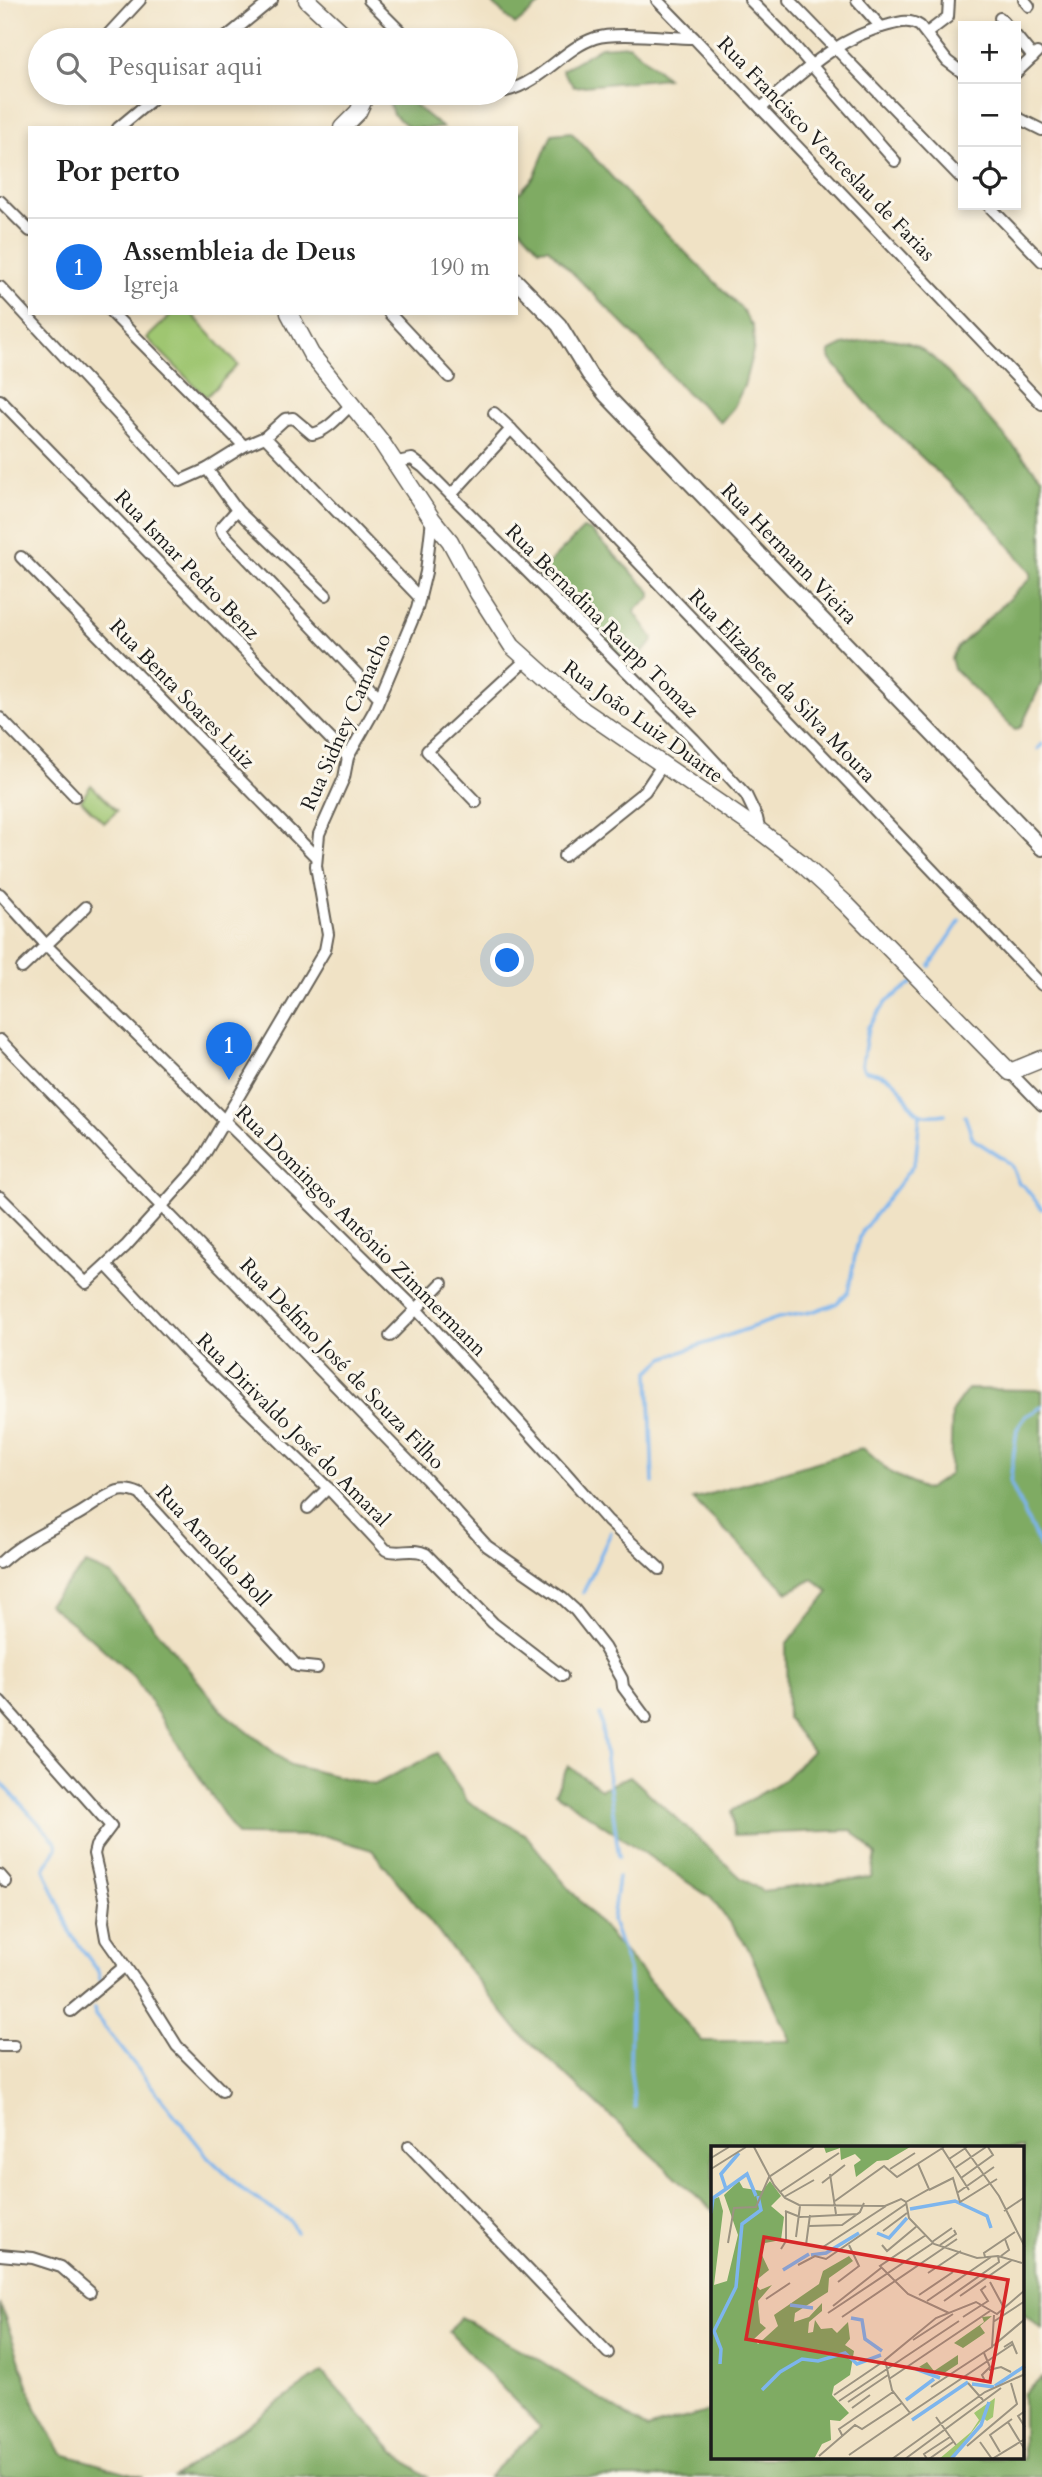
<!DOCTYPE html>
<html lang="pt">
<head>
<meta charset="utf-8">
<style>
	:root { --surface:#fff; --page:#f6f6f6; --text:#222; --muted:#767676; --line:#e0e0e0; --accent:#1a73e8 }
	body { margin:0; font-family:Cardo,serif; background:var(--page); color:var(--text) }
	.controls { position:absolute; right:21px; top:21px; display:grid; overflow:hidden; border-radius:0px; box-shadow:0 4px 10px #0003 }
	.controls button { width:63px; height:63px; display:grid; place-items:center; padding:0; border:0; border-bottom:2px solid var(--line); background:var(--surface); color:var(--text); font:35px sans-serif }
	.you { position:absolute; left:508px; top:961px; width:24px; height:24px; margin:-18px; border:5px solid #fff; border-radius:50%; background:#1a73e8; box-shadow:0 0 0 10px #1a73e833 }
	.badge { display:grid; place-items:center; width:46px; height:46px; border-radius:50%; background:var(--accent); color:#fff; font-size:23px; font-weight:700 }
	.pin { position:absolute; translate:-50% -58px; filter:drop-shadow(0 2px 4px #0008) }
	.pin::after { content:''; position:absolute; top:37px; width:24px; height:21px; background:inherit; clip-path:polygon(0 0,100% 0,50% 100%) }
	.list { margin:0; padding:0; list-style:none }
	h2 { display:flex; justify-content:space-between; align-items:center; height:91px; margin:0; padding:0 28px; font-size:30px }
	h2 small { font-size:23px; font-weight:400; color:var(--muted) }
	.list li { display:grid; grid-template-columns:46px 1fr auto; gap:21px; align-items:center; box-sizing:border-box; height:98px; padding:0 28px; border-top:2px solid var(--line) }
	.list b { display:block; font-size:26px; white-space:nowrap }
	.list p { margin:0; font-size:23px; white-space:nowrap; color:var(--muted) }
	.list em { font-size:23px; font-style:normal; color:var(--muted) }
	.icon { flex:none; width:38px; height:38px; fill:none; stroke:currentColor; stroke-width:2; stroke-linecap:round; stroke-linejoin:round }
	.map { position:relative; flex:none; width:1042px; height:2477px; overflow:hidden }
	.search { position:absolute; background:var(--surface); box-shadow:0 4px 10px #0003; left:28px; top:28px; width:490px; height:77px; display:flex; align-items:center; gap:18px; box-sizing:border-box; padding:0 24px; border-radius:38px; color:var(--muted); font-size:26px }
	.panel { position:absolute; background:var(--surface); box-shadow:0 4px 10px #0003; left:28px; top:126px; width:490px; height:189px; border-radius:0px }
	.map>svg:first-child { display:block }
</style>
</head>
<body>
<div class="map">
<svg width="1042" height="2477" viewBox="0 0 1042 2477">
	<rect width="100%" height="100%" fill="#fbf7ec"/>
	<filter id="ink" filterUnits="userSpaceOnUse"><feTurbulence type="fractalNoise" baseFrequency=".0143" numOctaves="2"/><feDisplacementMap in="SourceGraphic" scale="14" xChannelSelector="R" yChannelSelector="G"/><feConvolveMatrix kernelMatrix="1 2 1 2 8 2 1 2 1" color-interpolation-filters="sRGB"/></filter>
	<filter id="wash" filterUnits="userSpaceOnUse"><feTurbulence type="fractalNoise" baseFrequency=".00686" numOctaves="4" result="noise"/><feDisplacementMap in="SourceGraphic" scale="28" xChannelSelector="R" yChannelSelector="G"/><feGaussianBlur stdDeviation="1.57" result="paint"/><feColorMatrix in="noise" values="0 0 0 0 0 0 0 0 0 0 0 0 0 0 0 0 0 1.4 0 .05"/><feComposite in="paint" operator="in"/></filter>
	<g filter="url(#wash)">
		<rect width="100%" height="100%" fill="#f0e2c5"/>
		<!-- green -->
		<g fill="#9fc671" stroke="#5e7146" stroke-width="2">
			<path d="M173,313H191L238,365L206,397L147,338Z"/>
			<path d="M91,785L117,811L104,823L81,800Z"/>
		</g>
		<!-- forest -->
		<g fill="#7fab63" stroke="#4e6440" stroke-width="2">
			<path d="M489,0H545L515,25Z"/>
			<path d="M629,45L667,78L574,87L562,70L601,47Z"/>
			<path d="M390,93H399L443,128H410L393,114L387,98Z"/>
			<path d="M571,132L630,197L740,307L753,327L754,347L744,386L734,407L721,422L684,390L640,341L548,248L539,249L516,223V192H520L534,177L552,134Z"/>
			<path d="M882,338C910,340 920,346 940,364L1042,478V682L1021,727L1015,730L954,669L951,658L958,647L1030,579L1031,573L990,522L872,410L831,360L829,352L843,345Z"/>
			<path d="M583,529L590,530L651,592V597L636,609L635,613L653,638L652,643L630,663H622L538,579L539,573Z"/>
			<path d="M968,1389L1042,1390V2329L1023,2314V2148H713V2211L518,2031L372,1850L326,1836L237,1835L134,1677L90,1637L48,1604L86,1564L112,1575L224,1713L290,1765L374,1785L437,1753L468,1802L526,1835L560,1878L702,2041H791L747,1946L711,1898L555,1793L568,1766L601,1789L630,1776L740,1877L762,1891L871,1877L876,1855L852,1830L734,1835L732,1811L785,1779L812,1751L787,1718L786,1645L829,1592L813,1579L788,1592L693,1499L863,1448L891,1473L926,1490L950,1474L952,1411Z"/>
			<path d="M0,2303L36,2408L62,2454L143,2477H0Z"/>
			<path d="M460,2317L541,2361L647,2429L713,2410V2458H1023V2394L1042,2377V2477H488L540,2427L449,2332Z"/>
			<path d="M322,2372L395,2453L427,2477H174Z"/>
		</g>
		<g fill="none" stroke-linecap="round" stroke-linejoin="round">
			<!-- stream -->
			<g stroke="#7db5ed" stroke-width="3.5">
				<path d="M1038,749L1042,744"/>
				<path d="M930,966L960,921"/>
				<path d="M912,983L887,1001L868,1027L862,1065L864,1070C873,1073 887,1074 895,1082C915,1104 907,1120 945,1114"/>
				<path d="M965,1116L973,1139L1004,1159L1012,1167L1019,1184L1024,1186L1042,1209"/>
				<path d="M1042,1407L1026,1416L1017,1429L1010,1482L1042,1551"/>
				<path d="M653,1483L649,1372L664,1358L778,1318L811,1312L837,1303L848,1292L857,1245L863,1230L912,1167L916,1156L920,1114"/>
				<path d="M583,1593L611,1532"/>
				<path d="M600,1714L619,1857"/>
				<path d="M0,1781L55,1841L57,1848L44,1869L71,1934L98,1971L100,1979"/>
				<path d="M618,1877L612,1921L629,1970L631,2001L630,2067L635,2107"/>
				<path d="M94,2008L95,2015L208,2157L245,2192L290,2221L296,2232"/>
			</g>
		</g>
	</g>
	<g filter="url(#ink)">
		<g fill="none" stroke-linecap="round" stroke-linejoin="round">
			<!-- minor casing -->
			<g stroke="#666157" stroke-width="14">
				<g id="minor">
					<path d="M369,0L409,40"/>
					<path d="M657,0L694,38"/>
					<path d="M750,0L785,35L895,161"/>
					<path d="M789,0L963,180"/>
					<path d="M857,0L881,27"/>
					<path d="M1024,0L1029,6"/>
					<path d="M1000,18L1007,26"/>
					<path d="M927,33L948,17L949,0"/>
					<path d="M1016,36L1033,57"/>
					<path d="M103,40L140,0"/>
					<path d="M223,40L272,0"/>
					<path d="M1016,73L1037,53"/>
					<path d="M506,91C542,82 564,48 595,38C616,31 670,38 694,38L1042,404"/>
					<path d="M761,108C800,75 837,37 889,25C900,22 910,19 920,26L947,61L963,73"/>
					<path d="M1016,117L1042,130"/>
					<path d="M118,128L160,93"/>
					<path d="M0,201L30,231"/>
					<path d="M988,205L1042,261"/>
					<path d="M0,287L180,481L207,469L244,446L265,437L285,419L293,418L312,434C328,431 340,415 352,404"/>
					<path d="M112,313L244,446"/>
					<path d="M389,313L449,377"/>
					<path d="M0,400L348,757"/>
					<path d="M494,413L511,429L1042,985"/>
					<path d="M265,437L420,598"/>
					<path d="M397,462L412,459L423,467L694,739L746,795L757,818L760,831"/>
					<path d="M207,469L237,510L326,595"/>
					<path d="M451,495L511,429"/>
					<path d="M237,510L221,528L223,533L378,696"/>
					<path d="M21,557L316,857"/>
					<path d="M0,718L75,796"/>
					<path d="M476,802L427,751L526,660"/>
					<path d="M564,856L645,791L663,764"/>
					<path d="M0,894L47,946L417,1310L565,1472L608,1521L660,1569"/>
					<path d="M22,968L86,907"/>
					<path d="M0,1040L426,1479L487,1546L562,1598L575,1610L604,1647L622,1679L623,1687L646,1718"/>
					<path d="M1010,1072L1042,1105"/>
					<path d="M0,1197L86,1283L126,1246L197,1167L325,950L328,934L316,866L319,834L344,778L348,757L375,709L417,609L426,572L432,519"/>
					<path d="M106,1265L191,1356L328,1488L386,1550C400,1555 413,1547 426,1554L493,1623L562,1676"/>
					<path d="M390,1336L442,1283"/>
					<path d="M308,1508L328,1488"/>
					<path d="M0,1563C22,1542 48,1531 75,1516C89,1509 103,1496 118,1491C126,1489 133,1491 140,1494L297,1666L317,1668"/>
					<path d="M0,1701L111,1826L96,1846L94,1854L105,1902L103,1922L106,1939L142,1990L177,2046L222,2091"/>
					<path d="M0,1875L6,1882"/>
					<path d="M71,2011L125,1966"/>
					<path d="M0,2046H14"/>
					<path d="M409,2146L608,2353"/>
					<path d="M0,2255L33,2258L61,2267L90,2292"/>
				</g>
			</g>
			<!-- tertiary casing -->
			<g stroke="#666157" stroke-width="18">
				<path id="tertiary" d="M516,281L559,325L589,374L607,396L1042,848"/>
			</g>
			<!-- secondary casing -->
			<g stroke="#666157" stroke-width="19">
				<g id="secondary">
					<path d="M307,0L350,40"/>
					<path d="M342,128L358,112L367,93"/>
					<path d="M289,313L311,354L380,440L432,519L450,541L478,593L512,646L583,710L760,831L799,861L845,903L1010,1072L1042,1059"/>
				</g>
			</g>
			<!-- minor -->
			<use href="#minor" stroke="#fff" stroke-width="10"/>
			<!-- tertiary -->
			<use href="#tertiary" stroke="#fff" stroke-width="14"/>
			<!-- secondary -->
			<use href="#secondary" stroke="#fff" stroke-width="16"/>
		</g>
	</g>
	<g text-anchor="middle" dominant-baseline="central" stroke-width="6" stroke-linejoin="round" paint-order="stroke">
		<!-- street labels -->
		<g font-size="21" fill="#1c1c1c" stroke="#fbf7ec">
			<text transform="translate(826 149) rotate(46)">Rua Francisco Venceslau de Farias</text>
			<text transform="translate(789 554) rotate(46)">Rua Hermann Vieira</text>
			<text transform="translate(187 565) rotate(46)">Rua Ismar Pedro Benz</text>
			<text transform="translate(602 621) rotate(45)">Rua Bernadina Raupp Tomaz</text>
			<text transform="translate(782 686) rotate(46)">Rua Elizabete da Silva Moura</text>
			<text transform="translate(182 694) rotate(46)">Rua Benta Soares Luiz</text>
			<text transform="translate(346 722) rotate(-66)">Rua Sidney Camacho</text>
			<text transform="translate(643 722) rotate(36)">Rua João Luiz Duarte</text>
			<text transform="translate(361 1231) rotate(45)">Rua Domingos Antônio Zimmermann</text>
			<text transform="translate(342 1364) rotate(46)">Rua Delfino José de Souza Filho</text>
			<text transform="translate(293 1430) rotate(45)">Rua Dirivaldo José do Amaral</text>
			<text transform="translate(213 1546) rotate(47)">Rua Arnoldo Boll</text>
		</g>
	</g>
	<!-- overview -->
	<g transform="translate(711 2146)">
		<rect width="313" height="313" fill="#f0e2c5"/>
		<path d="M284,252L282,271L276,275L272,272L240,313H228L260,286L268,274L263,267Z" fill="#9fc671"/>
		<path d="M113,1H199L177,14L166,15L145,31L143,19L150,14L144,8L130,14L129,2L115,7ZM28,35L32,42L51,45L59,35L70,50L60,60L73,71L70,94L54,97L50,107L58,124L43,136L49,144L61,139L47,155L49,177L55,182L43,193L47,198L67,180L63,169L108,138L112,125L138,110L142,115L118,132L117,146L84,167L83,176L98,171L111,157V165L98,176L97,187L102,186L104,174L110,183L121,182L126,187L137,176L139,193L134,199L143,205L139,229L123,240L121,249L138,267L129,275L119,274L120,294L111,298L103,313H0V54L8,51L12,65L3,139L16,135L27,89L13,49ZM281,170L269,180L274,187L252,202L243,197L273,176L271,171ZM247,209V218L230,229L208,221L216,216L223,225Z" fill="#7fab63"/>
		<path fill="none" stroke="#7db5ed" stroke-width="3.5" d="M15,43L36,28L45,50M199,63L244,55L276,70L280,82M0,67L2,52L15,43L10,28L28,7M166,87L178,92L196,72M100,109L115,107L148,87M72,124L98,108M79,159L102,162M140,172L151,174L154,193L171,205M9,218L10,203L3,185L25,141L31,78L50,64L47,50M205,223L229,232M261,238L283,241M284,240L314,220M51,244L69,226L91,213L107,215L134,207L146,218L170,209M195,254L223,233M201,274L257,236M240,313L270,279L278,256"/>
		<path fill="none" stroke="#9b9381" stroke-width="2" d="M43,1L63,39L74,52L88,59L174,60L190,53L195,56L198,72L223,98L266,112L287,110L311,117M253,1L288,50L314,101M231,2L258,44M0,12L18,1M238,13L256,1M244,22L275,1M0,23L35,1M179,23L204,7M119,28L125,68M250,32L282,9L277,1M111,37L134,19M218,44L242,32L249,56L286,33M69,46L128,7M246,47L283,21M73,51L103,34M124,55L173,20L186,31L233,1M195,56L218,43L207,18M74,65L89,71L147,68M293,65L314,51M98,80L131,79L149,66L153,57M172,85L196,67M215,89L169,120L197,148L238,167M85,91L89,60M221,96L241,82M17,97L23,62L45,61L58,31L103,1M95,99L99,69M171,99L176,105L206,80M229,99L245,88L243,84M112,101L175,60M70,103L75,95V65M290,110L298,104L294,93M274,111L273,107L304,86M87,119L104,110L115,113L195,58M217,127L250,105M127,136L148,120L138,99M279,136L293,162M208,149L242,126M249,150L301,114M55,153L79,137M216,155L280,111M233,155L288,116L287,110M122,160L170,122M117,167L222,97M131,171L246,93M252,171L277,155L270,144L275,140M282,176L314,155M202,194L242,168M282,200L314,173M293,201L301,196L306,208M273,207L279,221L271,229L274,235M278,224L290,221L300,226M178,233L279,165M257,237L272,254M220,241L281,201L283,169M123,249L173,215M128,255L248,175M137,256L177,229M141,262L159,249M314,265L307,270L314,281M199,267L302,198M225,271L245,299M297,276L314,304M131,289L128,283L182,246M269,296L281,313L314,293M256,300L306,258L300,237M289,306L279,289L301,273M138,309L199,267L181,244L174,214L225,172L265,156L286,168L314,144M108,310L144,279L151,283L191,257M181,313L274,246L314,228M194,313L290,242M216,313L213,308L239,291M218,313L242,296"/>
		<path fill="#d62828" fill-opacity="0.15" stroke="#d62828" stroke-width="3.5" d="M53,91L297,134L279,236L35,193Z"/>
		<rect width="313" height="313" fill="none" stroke="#1c1c1c" stroke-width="3.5"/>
	</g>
</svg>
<div class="controls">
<button>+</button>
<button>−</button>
<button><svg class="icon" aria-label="locate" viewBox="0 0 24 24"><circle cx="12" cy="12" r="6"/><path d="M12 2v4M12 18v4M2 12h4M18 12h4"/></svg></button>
</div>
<div class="you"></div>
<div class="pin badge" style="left:229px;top:1080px">1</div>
<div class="search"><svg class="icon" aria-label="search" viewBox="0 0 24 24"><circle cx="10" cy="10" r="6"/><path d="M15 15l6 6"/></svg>Pesquisar aqui</div>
<section class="panel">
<h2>Por perto<small></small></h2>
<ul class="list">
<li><span class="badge">1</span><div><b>Assembleia de Deus</b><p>Igreja</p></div><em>190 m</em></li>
</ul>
</section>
</div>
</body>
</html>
